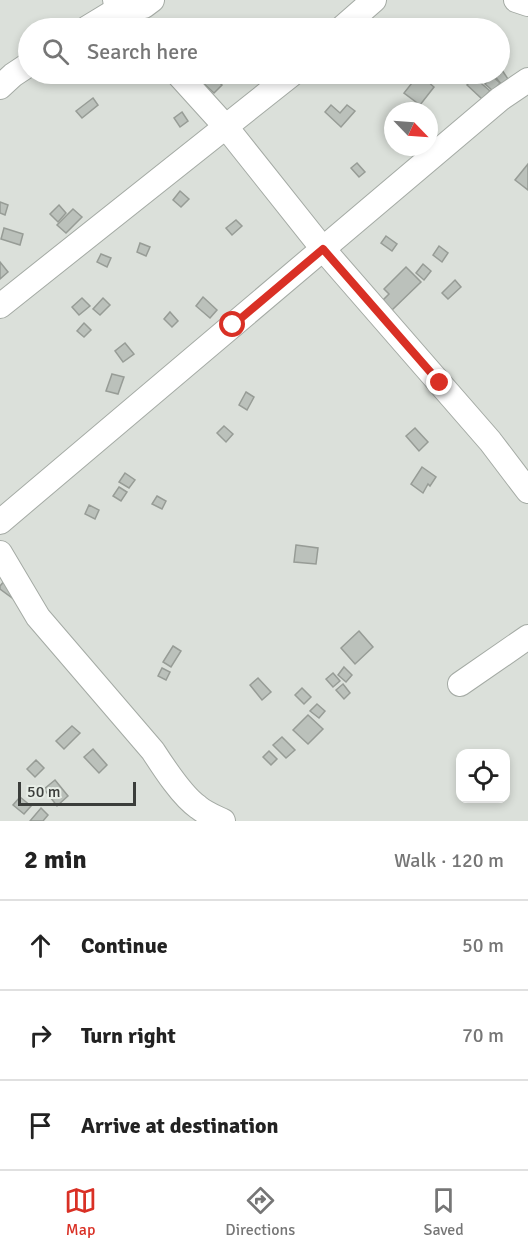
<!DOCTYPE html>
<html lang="en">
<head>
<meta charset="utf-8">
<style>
	:root { --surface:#fff; --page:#f2f2f2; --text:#222; --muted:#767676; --line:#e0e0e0; --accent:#d93025 }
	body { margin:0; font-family:Signika,sans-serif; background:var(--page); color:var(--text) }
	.controls { position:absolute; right:18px; bottom:18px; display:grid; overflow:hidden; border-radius:12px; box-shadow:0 3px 9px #0003 }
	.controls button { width:54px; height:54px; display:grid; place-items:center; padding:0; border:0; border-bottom:2px solid var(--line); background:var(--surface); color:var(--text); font:30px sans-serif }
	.compass { position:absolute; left:384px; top:102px; width:54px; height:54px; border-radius:50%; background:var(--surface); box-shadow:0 3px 9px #0003; rotate:115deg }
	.scale { position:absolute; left:18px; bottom:15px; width:118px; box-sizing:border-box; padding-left:6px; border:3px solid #3b3e3b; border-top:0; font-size:16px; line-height:21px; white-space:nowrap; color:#3b3e3b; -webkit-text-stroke:4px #e8eee7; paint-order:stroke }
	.stop { position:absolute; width:18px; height:18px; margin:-14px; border:4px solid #d93025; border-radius:50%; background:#fff }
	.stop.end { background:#d93025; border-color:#fff; box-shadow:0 2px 6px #0008 }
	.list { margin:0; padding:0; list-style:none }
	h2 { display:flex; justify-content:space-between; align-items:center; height:78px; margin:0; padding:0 24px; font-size:26px }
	h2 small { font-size:20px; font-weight:400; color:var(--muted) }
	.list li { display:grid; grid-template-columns:39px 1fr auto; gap:18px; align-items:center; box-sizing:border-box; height:90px; padding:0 24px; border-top:2px solid var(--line) }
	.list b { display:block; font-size:22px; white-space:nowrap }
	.list em { font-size:20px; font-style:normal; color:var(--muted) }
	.icon { flex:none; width:33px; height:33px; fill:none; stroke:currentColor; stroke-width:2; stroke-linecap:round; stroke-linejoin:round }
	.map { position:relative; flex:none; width:528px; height:821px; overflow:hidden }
	.search { position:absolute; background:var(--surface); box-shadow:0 3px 9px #0003; left:18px; right:18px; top:18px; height:66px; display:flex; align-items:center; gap:15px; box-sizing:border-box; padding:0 21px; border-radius:33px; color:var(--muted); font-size:22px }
	.sheet { height:348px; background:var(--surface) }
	nav { display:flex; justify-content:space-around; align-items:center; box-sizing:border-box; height:84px; border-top:2px solid var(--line); background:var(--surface); font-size:16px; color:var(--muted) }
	nav a { display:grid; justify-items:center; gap:3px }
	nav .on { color:var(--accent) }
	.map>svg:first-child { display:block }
</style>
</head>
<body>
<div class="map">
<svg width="528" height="821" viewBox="0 0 528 821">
	<rect width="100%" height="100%" fill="#dbe0da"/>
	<!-- building -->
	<g fill="#bbc1bb" stroke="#979c96" stroke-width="1.5">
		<path d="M198,21L208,28H192Z"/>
		<path d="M500,67L508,79L501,84L493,74H500Z"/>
		<path d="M54,74H63L67,77L61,83L53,75Z"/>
		<path d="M83,74H99L90,83L81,75Z"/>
		<path d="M205,74H210L222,85L214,93L200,80Z"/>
		<path d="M419,74L434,87L420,105L404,93Z"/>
		<path d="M492,76L500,83L493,91L485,84Z"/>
		<path d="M474,77L490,91L482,99L467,85Z"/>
		<path d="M93,98L98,105L82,118L76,111Z"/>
		<path d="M331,105L340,113L347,105L355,111L341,127L325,112Z"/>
		<path d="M182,112L188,121L180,127L174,118Z"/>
		<path d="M357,163L365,172L359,177L351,168Z"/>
		<path d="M528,164V190L515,180Z"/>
		<path d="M180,191L189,199L181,207L173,200Z"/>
		<path d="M0,202L8,205L5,215L0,213Z"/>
		<path d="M59,205L66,213L58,222L50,214Z"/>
		<path d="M73,209L82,217L66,233L57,225Z"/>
		<path d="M236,220L242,226L232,235L226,228Z"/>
		<path d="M4,228L23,234L20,245L1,239Z"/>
		<path d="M386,236L397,244L392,251L381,243Z"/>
		<path d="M140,243L150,247L146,256L137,252Z"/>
		<path d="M439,246L448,253L442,262L433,255Z"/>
		<path d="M101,254L111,258L107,267L97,262Z"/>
		<path d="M0,262L8,272L0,279Z"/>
		<path d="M423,264L431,271L424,280L416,273Z"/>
		<path d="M406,267L421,282L392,310L382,301L389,294L384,289Z"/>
		<path d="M455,280L461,287L448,299L442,293Z"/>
		<path d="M203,297L217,310L210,318L196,306Z"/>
		<path d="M82,298L90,306L79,315L72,307Z"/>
		<path d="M103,298L110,305L100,315L93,309Z"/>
		<path d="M170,312L178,321L172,327L164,319Z"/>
		<path d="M84,323L91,330L84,337L77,331Z"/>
		<path d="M125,343L134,354L123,362L115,351Z"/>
		<path d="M112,374L124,377L118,394L106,391Z"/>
		<path d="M246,392L254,397L247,410L239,405Z"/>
		<path d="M224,426L233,434L226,442L217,433Z"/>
		<path d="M415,428L428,442L419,451L406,436Z"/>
		<path d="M422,467L436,477L430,486L428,484L423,493L411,484Z"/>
		<path d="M125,473L135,480L129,488L119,482Z"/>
		<path d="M119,487L127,492L121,501L113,496Z"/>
		<path d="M157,496L166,501L162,509L152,504Z"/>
		<path d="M89,505L99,510L95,519L85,514Z"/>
		<path d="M296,545L318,548L316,564L294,562Z"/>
		<path d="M6,579L15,600L0,589V586Z"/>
		<path d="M359,631L373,647L355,664L341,648Z"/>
		<path d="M173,646L181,651L171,667L163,662Z"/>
		<path d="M344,667L352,675L346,682L338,675Z"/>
		<path d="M162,668L170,672L166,680L158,676Z"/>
		<path d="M333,673L340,681L333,687L326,679Z"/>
		<path d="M258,678L271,692L262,700L250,685Z"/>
		<path d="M343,684L350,693L344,699L336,690Z"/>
		<path d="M302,688L311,697L304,704L295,695Z"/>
		<path d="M317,704L325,711L319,718L310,711Z"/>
		<path d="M308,715L323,729L308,744L293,730Z"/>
		<path d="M72,726L80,733L64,749L56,741Z"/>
		<path d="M282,737L295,750L286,758L273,745Z"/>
		<path d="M93,749L107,765L99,773L84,757Z"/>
		<path d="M269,751L277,759L271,765L263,757Z"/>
		<path d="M36,760L44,768L35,777L27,769Z"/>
		<path d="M55,780L68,796L57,806L44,789Z"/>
		<path d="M20,797L31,806L24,814L13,805Z"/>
		<path d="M41,808L48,815L43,821H30Z"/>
	</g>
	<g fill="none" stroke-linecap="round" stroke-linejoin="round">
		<!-- minor casing -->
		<g stroke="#a4aaa4" stroke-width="26">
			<g id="minor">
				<path d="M115,0L138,28"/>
				<path d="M516,0L528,4"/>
				<path d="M87,28L120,8L144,6L152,0"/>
				<path d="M342,28L374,0"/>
				<path d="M178,74L226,127L323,249L490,441L528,491"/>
				<path d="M0,87L13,75L28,65"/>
				<path d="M0,306L292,74"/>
				<path d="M0,522L500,99L528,80"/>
				<path d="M0,553L38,617L153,751C164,768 182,796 198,807C205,813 215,817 223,821"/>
				<path d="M460,684L528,637"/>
			</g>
		</g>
		<!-- minor -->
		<use href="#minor" stroke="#fff" stroke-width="24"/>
	</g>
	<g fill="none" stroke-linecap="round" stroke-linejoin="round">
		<!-- route -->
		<path stroke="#d93025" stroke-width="8" d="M233,325L323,249L440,383"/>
	</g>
</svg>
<div class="controls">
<button><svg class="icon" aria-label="locate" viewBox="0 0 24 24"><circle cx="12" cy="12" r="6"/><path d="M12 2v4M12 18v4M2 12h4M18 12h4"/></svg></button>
</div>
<svg class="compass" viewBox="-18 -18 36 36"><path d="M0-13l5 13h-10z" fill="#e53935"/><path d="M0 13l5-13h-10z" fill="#767676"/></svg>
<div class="scale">50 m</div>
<div class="stop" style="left:233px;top:325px"></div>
<div class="stop end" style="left:440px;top:383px"></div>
<div class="search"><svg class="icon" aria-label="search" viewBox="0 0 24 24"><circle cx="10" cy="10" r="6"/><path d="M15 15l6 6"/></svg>Search here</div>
</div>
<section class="sheet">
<h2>2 min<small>Walk · 120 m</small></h2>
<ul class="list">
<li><svg class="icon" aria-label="ahead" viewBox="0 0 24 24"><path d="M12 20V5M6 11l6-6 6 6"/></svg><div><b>Continue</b></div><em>50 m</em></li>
<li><svg class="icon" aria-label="right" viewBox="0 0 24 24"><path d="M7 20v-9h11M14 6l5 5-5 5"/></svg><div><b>Turn right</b></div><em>70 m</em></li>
<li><svg class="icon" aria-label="arrive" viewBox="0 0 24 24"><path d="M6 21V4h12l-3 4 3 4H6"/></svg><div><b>Arrive at destination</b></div></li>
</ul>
</section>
<nav>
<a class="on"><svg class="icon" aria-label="map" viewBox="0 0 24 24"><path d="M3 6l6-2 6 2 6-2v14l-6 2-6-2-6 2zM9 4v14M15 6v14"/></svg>Map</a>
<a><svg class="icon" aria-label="directions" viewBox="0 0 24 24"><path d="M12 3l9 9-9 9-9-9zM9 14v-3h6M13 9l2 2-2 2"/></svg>Directions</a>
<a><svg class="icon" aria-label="saved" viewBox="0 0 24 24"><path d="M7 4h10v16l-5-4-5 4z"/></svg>Saved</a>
</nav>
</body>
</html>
